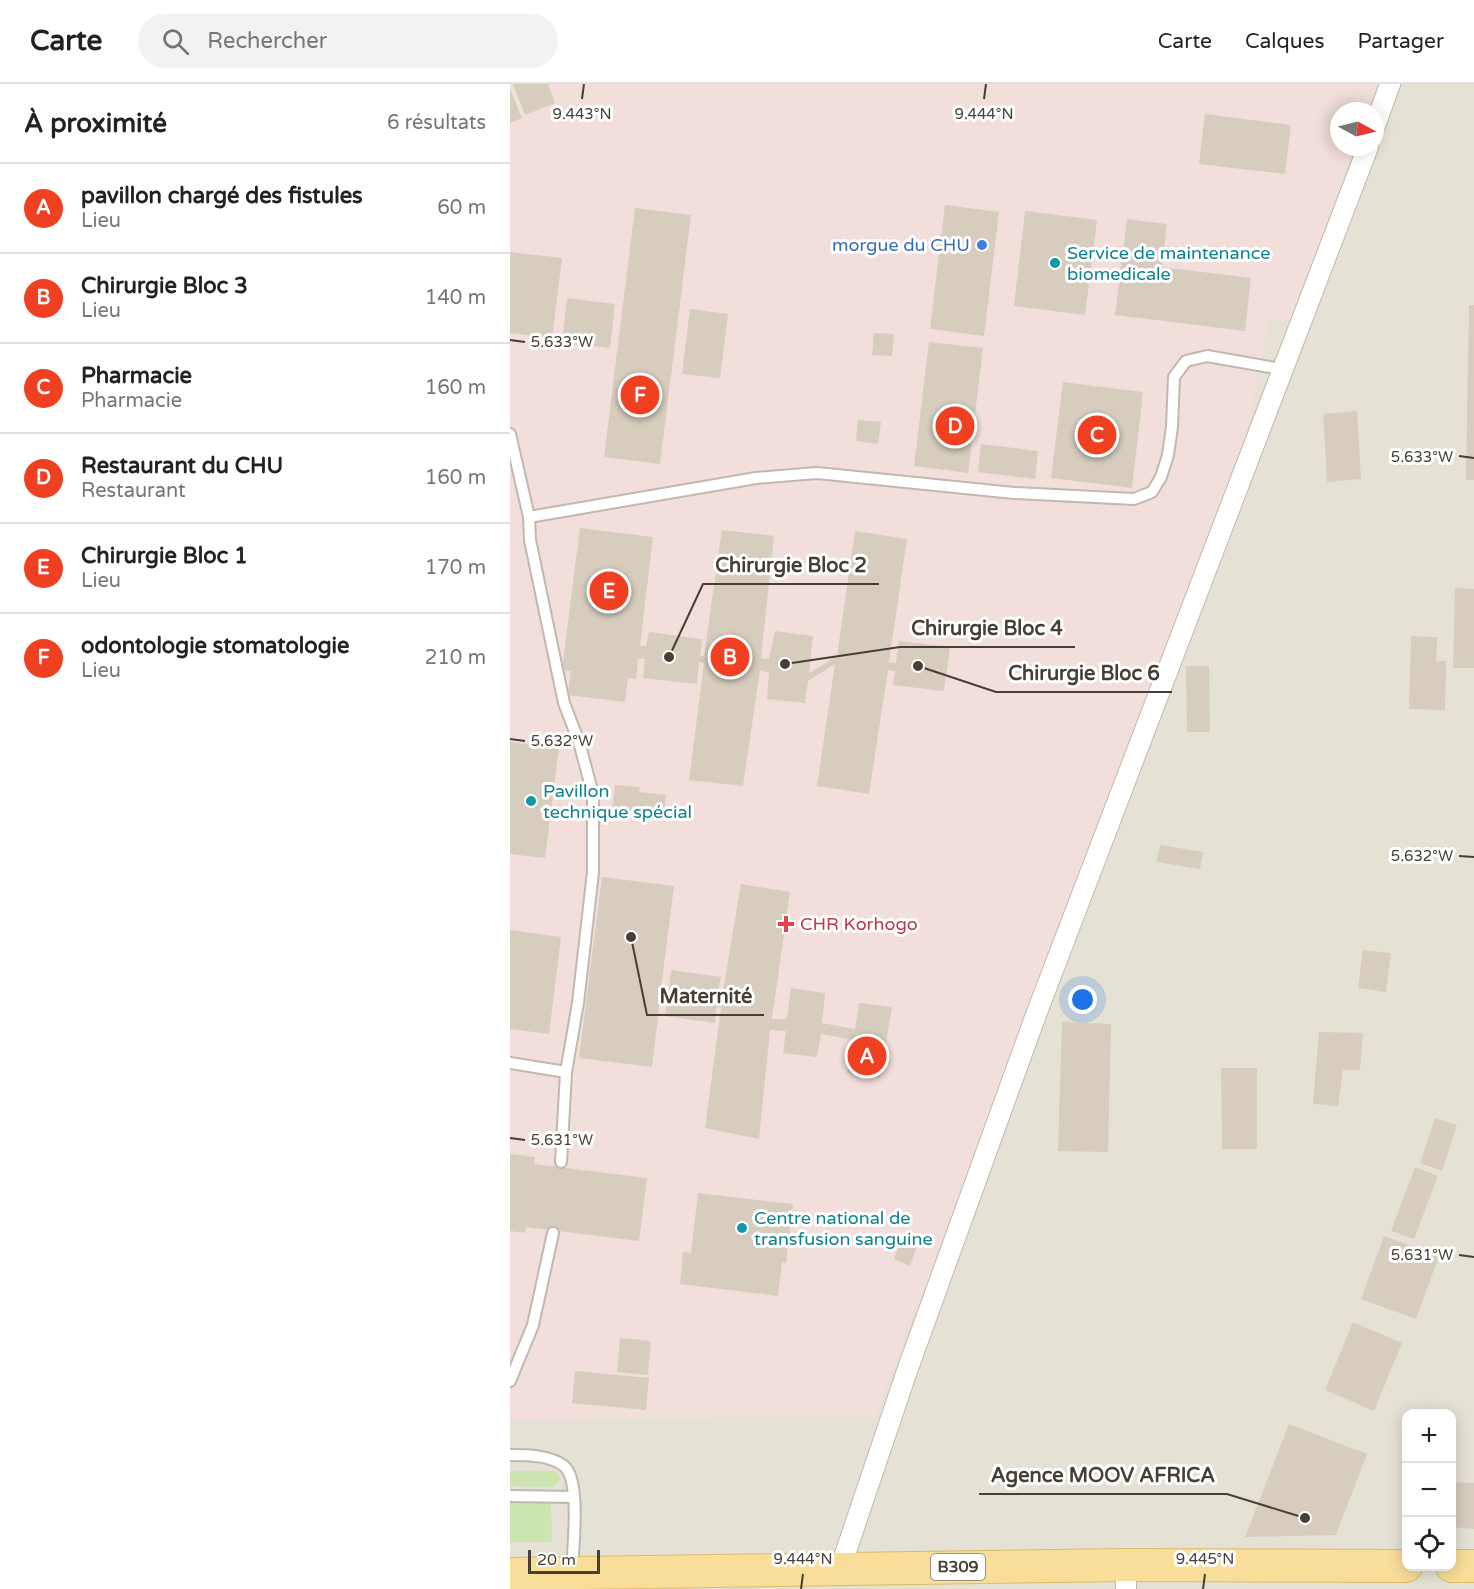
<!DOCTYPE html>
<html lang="fr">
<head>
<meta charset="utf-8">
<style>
	:root { --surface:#fff; --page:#f2f2f2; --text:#222; --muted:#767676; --line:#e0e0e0; --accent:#ef4121 }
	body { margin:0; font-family:"Varela Round",sans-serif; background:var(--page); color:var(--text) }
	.controls { position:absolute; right:18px; bottom:18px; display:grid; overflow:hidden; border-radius:12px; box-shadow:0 3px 15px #0003 }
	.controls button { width:54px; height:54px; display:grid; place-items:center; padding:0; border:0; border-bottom:2px solid var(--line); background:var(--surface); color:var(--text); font:30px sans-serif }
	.compass { position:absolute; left:820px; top:18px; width:54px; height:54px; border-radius:50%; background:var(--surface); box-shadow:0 3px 15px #0003; rotate:97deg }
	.scale { position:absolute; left:18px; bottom:15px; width:72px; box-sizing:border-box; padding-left:6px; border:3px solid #453f36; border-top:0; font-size:16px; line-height:21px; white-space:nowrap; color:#453f36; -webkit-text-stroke:4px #fff; paint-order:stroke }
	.you { position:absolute; left:573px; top:916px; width:21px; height:21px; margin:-15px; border:4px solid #fff; border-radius:50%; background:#1a73e8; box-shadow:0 0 0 9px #1a73e833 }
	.badge { display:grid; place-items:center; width:39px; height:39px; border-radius:50%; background:var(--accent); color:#fff; font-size:20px; font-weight:700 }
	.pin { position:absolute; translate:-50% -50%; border:3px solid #fff; box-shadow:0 2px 6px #0006 }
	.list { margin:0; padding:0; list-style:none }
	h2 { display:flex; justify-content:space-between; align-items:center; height:78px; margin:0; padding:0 24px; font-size:26px }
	h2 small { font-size:20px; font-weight:400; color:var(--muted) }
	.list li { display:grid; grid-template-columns:39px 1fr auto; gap:18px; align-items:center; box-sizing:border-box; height:90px; padding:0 24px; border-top:2px solid var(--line) }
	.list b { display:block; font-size:22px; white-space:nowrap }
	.list p { margin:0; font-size:20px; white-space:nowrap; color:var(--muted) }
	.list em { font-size:20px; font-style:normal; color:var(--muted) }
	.icon { flex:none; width:33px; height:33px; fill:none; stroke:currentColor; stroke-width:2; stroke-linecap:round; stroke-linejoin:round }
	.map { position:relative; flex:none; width:964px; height:1505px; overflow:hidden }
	header { display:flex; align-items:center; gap:36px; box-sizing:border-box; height:84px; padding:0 30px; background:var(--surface); border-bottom:2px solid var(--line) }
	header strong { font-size:28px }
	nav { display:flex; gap:33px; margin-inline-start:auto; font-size:21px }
	.search { width:420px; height:54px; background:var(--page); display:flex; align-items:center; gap:15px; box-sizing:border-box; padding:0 21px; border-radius:33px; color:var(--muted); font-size:22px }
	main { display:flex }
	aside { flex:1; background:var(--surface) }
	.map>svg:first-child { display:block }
</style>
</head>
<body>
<header>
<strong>Carte</strong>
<div class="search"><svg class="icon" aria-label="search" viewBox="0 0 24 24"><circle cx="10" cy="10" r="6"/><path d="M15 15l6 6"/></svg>Rechercher</div>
<nav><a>Carte</a><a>Calques</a><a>Partager</a></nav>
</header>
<main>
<aside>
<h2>À proximité<small>6 résultats</small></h2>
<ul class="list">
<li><span class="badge">A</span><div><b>pavillon chargé des fistules</b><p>Lieu</p></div><em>60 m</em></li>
<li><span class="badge">B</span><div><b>Chirurgie Bloc 3</b><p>Lieu</p></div><em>140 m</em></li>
<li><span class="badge">C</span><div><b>Pharmacie</b><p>Pharmacie</p></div><em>160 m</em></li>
<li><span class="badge">D</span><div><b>Restaurant du CHU</b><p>Restaurant</p></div><em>160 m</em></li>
<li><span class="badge">E</span><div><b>Chirurgie Bloc 1</b><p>Lieu</p></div><em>170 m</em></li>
<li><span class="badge">F</span><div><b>odontologie stomatologie</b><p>Lieu</p></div><em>210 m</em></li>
</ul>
</aside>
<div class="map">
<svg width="964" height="1505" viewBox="0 0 964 1505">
	<rect width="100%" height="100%" fill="#f2efe6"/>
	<!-- residential -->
	<path fill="#e6e1d5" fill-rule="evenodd" d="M0,0H964V1505H0ZM829,27H865V63H829ZM896,1330H942V1482H896Z"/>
	<!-- medical -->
	<path fill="#f2deda" d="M0,0H866L856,27H829V63H844L783,236L759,235L738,346L365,1333L0,1335Z"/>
	<!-- green -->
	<g fill="#cde5b1">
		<path d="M0,1387H43L49,1391V1397L42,1403L0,1402Z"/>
		<path d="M41,1418L42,1458H0V1419Z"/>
	</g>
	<!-- building -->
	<g fill="#d6cdbf">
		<path d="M3,0H38L45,19L15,31Z"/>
		<path d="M0,5L12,34L0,39Z"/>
		<path d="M695,30L781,41L775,90L689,80Z"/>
		<path d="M435,121L489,128L474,252L420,245Z"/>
		<path d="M125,124L181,131L150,380L94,373Z"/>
		<path d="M515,127L587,136L575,231L504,222Z"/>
		<path d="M617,135L657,140L652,183L741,194L735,247L605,231Z"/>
		<path d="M0,168L52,174L42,254L0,249Z"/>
		<path d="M57,214L105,220L100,264L52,258Z"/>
		<path d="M959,221H964V396H956Z"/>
		<path d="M180,225L218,230L210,294L172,290Z"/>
		<path d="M364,249L384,250L382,272L362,271Z"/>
		<path d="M419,258L473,264L458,389L404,382Z"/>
		<path d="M553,298L633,308L622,404L541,394Z"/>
		<path d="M847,327L851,395L817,398L813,330Z"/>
		<path d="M348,336L371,338L368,360L346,357Z"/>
		<path d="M471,360L528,367L525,395L468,388Z"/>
		<path d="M70,444L143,453L130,562H136L139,548L192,555L190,572H194L212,446L264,452L251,574L259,575L265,547L303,552L299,589L327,572L345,447L397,455L379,578L386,579L389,557L440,563L434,607L383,601L385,587L378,586L359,710L307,702L325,580L298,597L295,619L257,615L259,589L250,586L233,702L179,696L194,579L189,578L187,600L133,594L135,575H128L126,595L118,594L115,618L58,611L61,587L52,586Z"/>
		<path d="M945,504L964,505V584H943Z"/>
		<path d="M901,552L927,553L926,577H936L935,626L899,625Z"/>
		<path d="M676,582H699L700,648H677Z"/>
		<path d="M0,658L49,664L35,774L0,770Z"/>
		<path d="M105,701L130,703L129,708L156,711L154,730L102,724Z"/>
		<path d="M650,761L693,768L690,785L647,778Z"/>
		<path d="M92,793L164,802L151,904L159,905L161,886L211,893L207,912L212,913L231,800L280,808L262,935H277L281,904L315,909L312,939L345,945L349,919L382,923L370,994L337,989L343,956L311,950L307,973L273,969L276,947L260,946L249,1055L195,1044L211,924L206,923L205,939L155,932L157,916L150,915L142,983L69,974Z"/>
		<path d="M0,846L51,853L39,950L0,945Z"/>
		<path d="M853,866L881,869L876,908L848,904Z"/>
		<path d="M552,938L601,940L598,1068L548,1067Z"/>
		<path d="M809,948L853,949L850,986H833L828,1022L803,1020Z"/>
		<path d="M711,984H747V1065H712Z"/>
		<path d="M925,1034L947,1041L932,1087L910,1079Z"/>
		<path d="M0,1070L25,1073L24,1080L137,1094L129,1157L16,1143L15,1149L0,1147Z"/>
		<path d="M905,1083L928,1092L904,1155L881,1147Z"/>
		<path d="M188,1109L283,1120L276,1179L272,1178L268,1212L170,1200L173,1168L181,1169Z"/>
		<path d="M874,1152L929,1172L906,1235L851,1215Z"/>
		<path d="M391,1156L407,1163L400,1182L384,1175Z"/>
		<path d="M843,1238L892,1259L864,1327L815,1306Z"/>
		<path d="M110,1254L141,1257L138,1291L107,1288Z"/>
		<path d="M65,1287L139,1294L136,1326L62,1319Z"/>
		<path d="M779,1340L857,1370L826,1451L735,1453Z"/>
		<path d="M942,1398L964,1399V1445L942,1443Z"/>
		<path d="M895,1410H896V1441H892Z"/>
	</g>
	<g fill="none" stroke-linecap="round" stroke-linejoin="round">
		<!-- lane casing -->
		<g stroke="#c0b9ad" stroke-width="14">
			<g id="lane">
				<path d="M0,350L19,433L20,456L54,619L69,658L83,710V788L68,919L56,988L51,1078"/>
				<path d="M19,433L246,394L307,389L504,409L624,415L642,408L651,393L658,371L662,343L664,293L676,277L697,272L771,285"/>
				<path d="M0,979L56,988"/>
				<path d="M0,1297L23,1241L43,1149"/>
				<path d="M0,1371C17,1371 40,1371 54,1382C71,1396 63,1463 62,1486"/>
				<path d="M0,1412L64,1413"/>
			</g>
		</g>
		<!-- street casing -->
		<g stroke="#c0b9ad" stroke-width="22">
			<g id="street">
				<path d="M865,42L880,0"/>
				<path d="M616,1481V1505"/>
				<path d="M330,1485L397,1287L527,928L858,63"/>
			</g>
		</g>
		<!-- primary casing -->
		<g stroke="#ddbb69" stroke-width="34">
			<g id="primary">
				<path d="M942,1482H964"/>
				<path d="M0,1490L616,1481L896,1482"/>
			</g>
		</g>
		<!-- lane -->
		<use href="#lane" stroke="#fff" stroke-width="10"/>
		<!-- street -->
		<use href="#street" stroke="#fff" stroke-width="20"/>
		<!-- primary -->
		<use href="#primary" stroke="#f9de99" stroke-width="32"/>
	</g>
	<!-- ticks -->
	<path fill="none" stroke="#453f36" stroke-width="2" d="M72,15L74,0M474,15L476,0M0,256L15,258M949,372L964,374M0,655L15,657M949,772L964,773M0,1054L15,1056M949,1171L964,1173M291,1505L293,1490M693,1505L695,1490"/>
	<!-- markers -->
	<circle fill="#3f7fe0" stroke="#fff" stroke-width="2" cx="472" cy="161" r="6"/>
	<g fill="#0f9aa8" stroke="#fff" stroke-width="2">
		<circle cx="545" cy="179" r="6"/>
		<circle cx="21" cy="717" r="6"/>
		<circle cx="232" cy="1144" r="6"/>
	</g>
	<path fill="#e0444e" stroke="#fff" stroke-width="2" d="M273 831h6v6h6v6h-6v6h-6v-6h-6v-6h6z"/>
	<g text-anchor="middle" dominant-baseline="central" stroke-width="6" stroke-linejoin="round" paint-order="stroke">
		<!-- shield labels -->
		<rect fill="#fff" stroke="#7d7972" stroke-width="1.5" x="421" y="1470" width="54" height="26" rx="4.5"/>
		<g font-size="16" font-weight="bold" fill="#453f36">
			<text x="448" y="1483">B309</text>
		</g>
		<!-- shop labels -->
		<g font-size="18" fill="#366cbe" stroke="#fff" text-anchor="end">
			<text x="460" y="161">morgue du CHU</text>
		</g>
		<!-- culture labels -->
		<g font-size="18" fill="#0d838f" stroke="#fff" text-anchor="start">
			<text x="557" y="169">Service de maintenance<tspan x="557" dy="21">biomedicale</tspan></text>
			<text x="33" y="707">Pavillon<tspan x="33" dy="21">technique spécial</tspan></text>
			<text x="244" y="1134">Centre national de<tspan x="244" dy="21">transfusion sanguine</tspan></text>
		</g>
		<!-- health labels -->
		<g font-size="18" fill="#be3a42" stroke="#fff" text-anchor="start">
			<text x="290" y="840">CHR Korhogo</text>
		</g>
	</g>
	<g font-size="15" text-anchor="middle" fill="#453f36" stroke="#fff" stroke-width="6" stroke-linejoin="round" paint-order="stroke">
		<text x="72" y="35">9.443°N</text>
		<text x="474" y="35">9.444°N</text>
		<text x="52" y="263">5.633°W</text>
		<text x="912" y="378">5.633°W</text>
		<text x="52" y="662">5.632°W</text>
		<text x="912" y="777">5.632°W</text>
		<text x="52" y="1061">5.631°W</text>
		<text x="912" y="1176">5.631°W</text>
		<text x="293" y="1480">9.444°N</text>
		<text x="695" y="1480">9.445°N</text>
	</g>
	<!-- callouts -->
	<path fill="none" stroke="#453f36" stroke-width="2" d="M159 573L193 500H369M275 580L390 563H565M408 582L486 608H662M121 853L137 931H254M795 1434L717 1410H469"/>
	<g fill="#453f36" stroke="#fff" stroke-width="2">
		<circle cx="159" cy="573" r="6"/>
		<circle cx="275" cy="580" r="6"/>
		<circle cx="408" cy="582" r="6"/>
		<circle cx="121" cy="853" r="6"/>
		<circle cx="795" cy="1434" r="6"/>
	</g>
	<g font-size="20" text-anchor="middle" font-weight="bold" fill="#453f36" stroke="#fff" stroke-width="6" stroke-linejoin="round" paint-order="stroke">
		<text x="281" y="488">Chirurgie Bloc 2</text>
		<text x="477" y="551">Chirurgie Bloc 4</text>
		<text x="574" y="596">Chirurgie Bloc 6</text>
		<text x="196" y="919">Maternité</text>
		<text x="593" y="1398">Agence MOOV AFRICA</text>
	</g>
</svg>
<div class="controls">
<button>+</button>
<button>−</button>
<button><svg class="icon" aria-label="locate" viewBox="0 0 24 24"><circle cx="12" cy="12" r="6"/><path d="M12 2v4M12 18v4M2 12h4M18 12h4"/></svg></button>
</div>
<svg class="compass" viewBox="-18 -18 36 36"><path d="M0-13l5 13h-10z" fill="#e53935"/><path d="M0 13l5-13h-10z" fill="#767676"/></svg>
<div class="scale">20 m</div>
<div class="you"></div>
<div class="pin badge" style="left:357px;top:972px">A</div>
<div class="pin badge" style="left:220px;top:573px">B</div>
<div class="pin badge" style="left:587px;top:351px">C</div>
<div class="pin badge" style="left:445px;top:342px">D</div>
<div class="pin badge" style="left:99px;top:507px">E</div>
<div class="pin badge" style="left:130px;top:311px">F</div>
</div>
</main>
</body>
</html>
